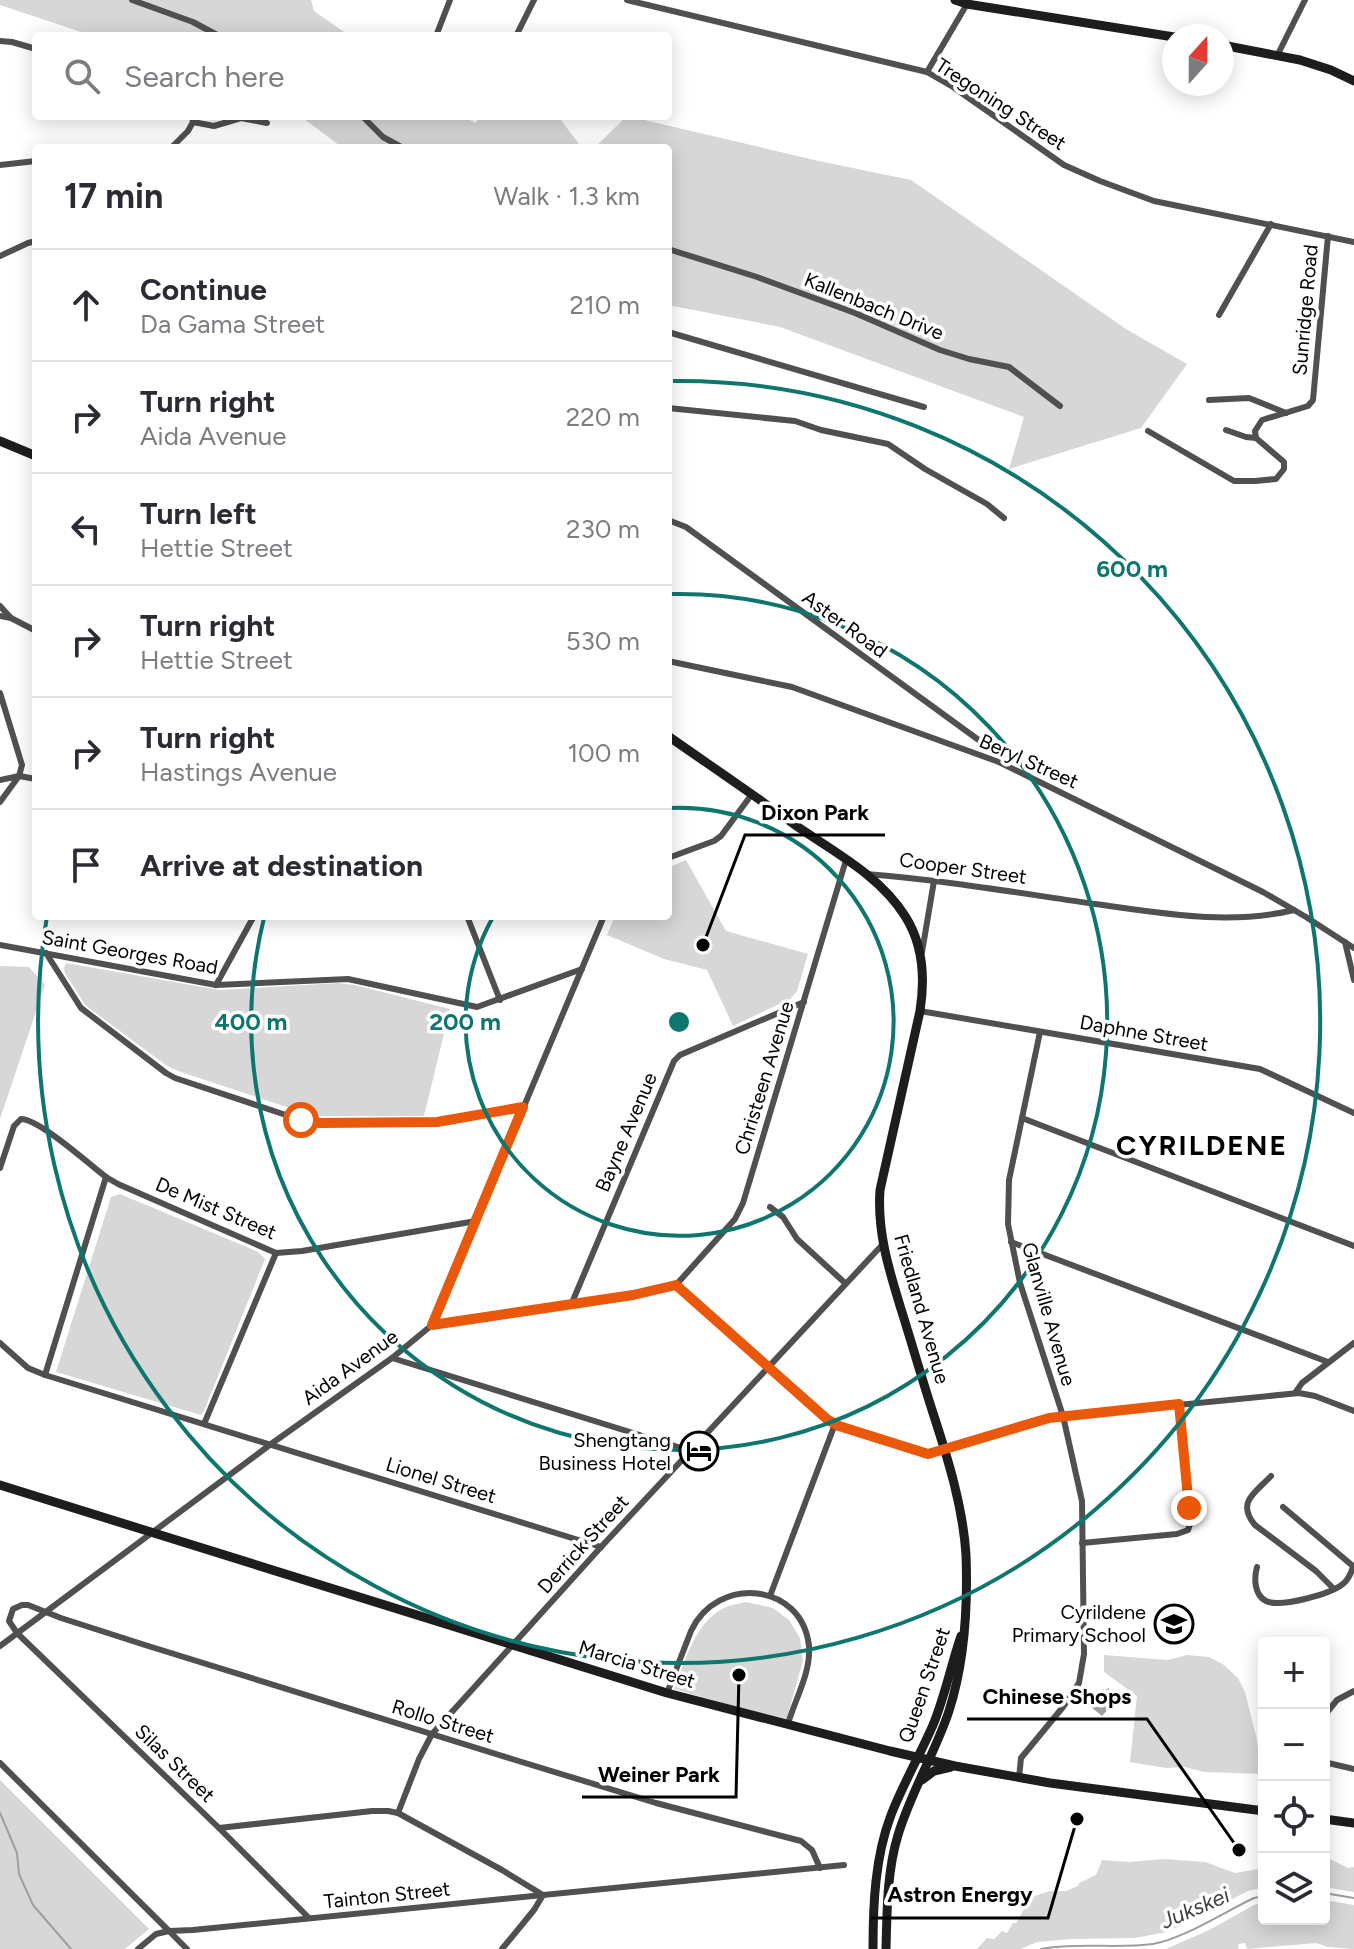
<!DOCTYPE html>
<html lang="en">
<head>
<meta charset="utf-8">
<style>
	:root { --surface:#fff; --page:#f2f2f3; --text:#2b2b33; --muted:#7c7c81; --line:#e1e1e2 }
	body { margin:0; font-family:Figtree,sans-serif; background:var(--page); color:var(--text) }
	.controls { position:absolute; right:24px; bottom:24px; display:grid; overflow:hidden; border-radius:8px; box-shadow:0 4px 20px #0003 }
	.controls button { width:72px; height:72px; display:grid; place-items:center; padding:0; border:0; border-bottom:2px solid var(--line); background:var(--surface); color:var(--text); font:40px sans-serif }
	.compass { position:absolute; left:1162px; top:24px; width:72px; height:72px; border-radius:50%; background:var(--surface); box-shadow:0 4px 20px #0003; rotate:21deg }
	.stop { position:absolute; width:24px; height:24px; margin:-18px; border:6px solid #ea580c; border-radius:50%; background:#fff }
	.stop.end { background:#ea580c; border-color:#fff; box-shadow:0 2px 8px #0008 }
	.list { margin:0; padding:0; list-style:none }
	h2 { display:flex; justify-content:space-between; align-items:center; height:104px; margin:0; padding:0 32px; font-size:34px }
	h2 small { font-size:26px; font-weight:400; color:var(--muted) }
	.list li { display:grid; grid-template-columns:52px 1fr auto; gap:24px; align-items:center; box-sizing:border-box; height:112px; padding:0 32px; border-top:2px solid var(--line) }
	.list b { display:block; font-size:30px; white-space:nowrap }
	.list p { margin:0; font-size:26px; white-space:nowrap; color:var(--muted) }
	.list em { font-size:26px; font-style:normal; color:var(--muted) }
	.icon { flex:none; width:44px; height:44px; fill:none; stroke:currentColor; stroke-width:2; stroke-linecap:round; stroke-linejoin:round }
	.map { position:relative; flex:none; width:1354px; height:1949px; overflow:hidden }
	.search { position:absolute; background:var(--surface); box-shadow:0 4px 20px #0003; left:32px; top:32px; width:640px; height:88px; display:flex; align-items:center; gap:20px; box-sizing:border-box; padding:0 28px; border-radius:8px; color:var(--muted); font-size:30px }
	.panel { position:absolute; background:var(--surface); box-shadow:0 4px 20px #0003; left:32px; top:144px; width:640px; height:776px; border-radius:8px }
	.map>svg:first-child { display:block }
</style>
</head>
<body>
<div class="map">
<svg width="1354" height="1949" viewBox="0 0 1354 1949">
	<rect width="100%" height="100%" fill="#fff"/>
	<!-- green -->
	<g fill="#d7d7d7">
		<path d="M0,0H311L314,11L350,36H93L0,5Z"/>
		<path d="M300,116H462L475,123L482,116H558L582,148H343Z"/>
		<path d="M627,116L819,161L911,180L1126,329L1187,364L1141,428L1009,469L1024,417L780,327L668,305V148H594Z"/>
		<path d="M686,860L726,931L808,954L797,991L790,999L733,1026L707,970L664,959L607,935L615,916H668V868Z"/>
		<path d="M66,963L220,990L338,983L355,985L450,1009L424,1116H314L181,1072L167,1066L85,1005L65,973L64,968Z"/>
		<path d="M0,966L29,967L45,985L0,1119Z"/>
		<path d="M120,1194L249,1248L258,1252L265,1259L204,1411L201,1415L56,1372L111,1197Z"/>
		<path d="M746,1602L773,1608L789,1620L800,1638L803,1661L786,1721L674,1689C685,1663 694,1624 722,1609C729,1605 738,1604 746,1602Z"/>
		<path d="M1104,1655L1168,1660L1187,1655L1209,1657L1224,1665L1238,1678L1245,1692L1257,1740L1261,1774L1204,1772L1185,1767L1166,1768L1130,1762L1137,1696L1104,1672Z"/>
		<path d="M0,1780L149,1929L125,1949H0Z"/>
		<path d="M1324,1856L1348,1868L1354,1867V1892L1324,1887Z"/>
		<path d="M1164,1859L1205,1862L1235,1873L1264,1868V1887L1248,1891L1167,1932L1135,1938L1071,1939L1037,1942L1021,1949H977L987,1938L994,1939L1002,1931L1007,1933L1013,1923H1016L1028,1902L1035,1896L1049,1891H1066L1078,1886L1079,1883L1096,1875L1102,1860L1129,1862Z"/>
		<path d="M1324,1900L1354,1905V1949L1328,1947L1316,1943L1247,1949L1245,1943L1239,1944L1238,1949H1166L1209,1930L1254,1905L1264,1902V1919H1324Z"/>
	</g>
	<!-- water -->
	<path fill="#9e9e9e" d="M1108,1688L1119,1697L1102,1716L1091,1707Z"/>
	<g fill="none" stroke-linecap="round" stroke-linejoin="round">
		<!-- stream -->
		<g stroke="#9e9e9e" stroke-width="2">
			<path d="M0,1813L17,1853L19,1874L33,1905L71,1949"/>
			<path d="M1324,1893L1354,1898"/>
			<path d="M1041,1949C1078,1942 1116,1949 1153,1944C1185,1938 1224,1912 1254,1898L1264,1896"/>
		</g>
		<!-- minor -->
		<g stroke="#505050" stroke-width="6">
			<path d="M132,0L193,22L219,36"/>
			<path d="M627,0L927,72L953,87L1064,165L1100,181L1154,201L1354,242"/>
			<path d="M436,36L450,0"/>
			<path d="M516,36L534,0"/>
			<path d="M0,41L12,42L36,49"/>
			<path d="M1278,54L1305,0"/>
			<path d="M927,72L967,4"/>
			<path d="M362,116L383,137L403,148"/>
			<path d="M193,122L214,126L241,118L267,123"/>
			<path d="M171,148L188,131L193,122L192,116"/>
			<path d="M0,165L36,161"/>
			<path d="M668,249L757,277L855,313L940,350L969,359L1009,367L1060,406"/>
			<path d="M0,256L28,243L36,241"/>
			<path d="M1219,315L1271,224"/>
			<path d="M668,332L924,407"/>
			<path d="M1209,400L1249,398L1286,413"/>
			<path d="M668,408L795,421L821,430L888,444L925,469L987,504L1004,518"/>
			<path d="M1226,430L1246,437L1256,438"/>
			<path d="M1148,431L1234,481H1255L1276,479L1284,469V462L1256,438L1255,431L1262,420L1308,406L1313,400L1328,236"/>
			<path d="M668,520L686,527L1002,757L999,762"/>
			<path d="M0,606L11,618"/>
			<path d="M0,616L11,618L36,631"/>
			<path d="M668,661L792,687L999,762L1263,892L1306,917L1354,948"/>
			<path d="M0,693L22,765L19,776L0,802"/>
			<path d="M0,780L19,776L36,779"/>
			<path d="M668,858L714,841L721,836L752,794"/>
			<path d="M866,874C943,880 1019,893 1095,904C1161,913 1228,926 1294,910"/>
			<path d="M467,916L500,1000"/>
			<path d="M1345,942L1354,980"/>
			<path d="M0,945L216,985L348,979L477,1007L582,969"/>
			<path d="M922,952L934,881"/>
			<path d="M46,953L81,1008L166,1073L175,1078L301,1120L320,1123L437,1122L523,1107"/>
			<path d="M216,985L254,916"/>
			<path d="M920,1011L1260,1069L1354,1113"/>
			<path d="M1022,1118L1354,1246"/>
			<path d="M0,1168L14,1126L21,1119C39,1119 89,1164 106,1177L118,1184L276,1253L302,1251L476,1221"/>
			<path d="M770,1207L783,1217L797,1239L845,1283"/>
			<path d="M1011,1242L1328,1362"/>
			<path d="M676,1285L828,1420L839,1426L928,1454L1056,1417L1299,1393L1315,1396L1354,1411"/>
			<path d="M676,1285L735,1219L743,1203L846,860"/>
			<path d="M571,1305L674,1061L680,1055L804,1002"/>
			<path d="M432,1325L633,1295L676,1285"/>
			<path d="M0,1343L28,1368L45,1375L601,1547"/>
			<path d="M392,1358L691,1451"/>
			<path d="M45,1375L106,1177"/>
			<path d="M1295,1393L1302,1383L1354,1343"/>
			<path d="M204,1424L276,1253"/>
			<path d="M1271,1476C1255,1493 1236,1502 1255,1525L1316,1571L1334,1589"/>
			<path d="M1283,1507L1354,1567"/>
			<path d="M1082,1543L1177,1534L1188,1530L1190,1524L1179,1404"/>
			<path d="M1257,1567C1254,1578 1254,1595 1266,1601C1280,1608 1332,1594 1344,1583C1349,1579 1351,1573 1353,1567"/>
			<path d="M770,1596L835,1424"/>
			<path d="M0,1646L271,1444L392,1358L432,1325L604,916"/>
			<path d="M667,1693L691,1631C717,1575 802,1582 809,1646C811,1673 795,1699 788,1724"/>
			<path d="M1324,1716L1337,1700L1354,1691"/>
			<path d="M1324,1762L1354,1769"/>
			<path d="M0,1763L169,1931L193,1930L844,1865"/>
			<path d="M1019,1778L1021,1758L1063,1707L1079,1683L1084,1654L1082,1501L1063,1416L1020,1283L1008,1224L1009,1180L1040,1032"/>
			<path d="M398,1813L419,1759L432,1734L601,1547L883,1244"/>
			<path d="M219,1828L372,1811H388L398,1813L502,1870L543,1895L534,1910L502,1949"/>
			<path d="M309,1918L219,1828L17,1633L9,1621L13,1609L22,1605H28L61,1618L145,1645L512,1759L656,1803L801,1841L812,1850L820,1868"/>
			<path d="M138,1949L156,1934L169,1931L187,1949"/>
		</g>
		<!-- secondary -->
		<g stroke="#1d1d1d" stroke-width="9">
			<path d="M955,0L967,4L1174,37"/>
			<path d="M1222,45L1300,60L1331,70L1354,81"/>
			<path d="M0,441L36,456"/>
			<path d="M668,736C711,766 755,796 798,827C836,853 880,876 905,916C923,944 925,979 920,1011L880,1190C877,1232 889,1270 901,1309C912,1344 922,1379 933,1413C948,1459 963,1507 966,1555C968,1608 965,1661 949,1711C935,1753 911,1792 898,1835C887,1871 887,1911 886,1949"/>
			<path d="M0,1485L667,1693L890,1751L955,1766L1050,1783L1264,1811"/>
			<path d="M922,1780L934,1771L951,1767"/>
			<path d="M1324,1819L1354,1823"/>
			<path d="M873,1949C873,1904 875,1857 891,1815C903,1784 920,1755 933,1725C945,1696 951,1665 961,1636"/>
		</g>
	</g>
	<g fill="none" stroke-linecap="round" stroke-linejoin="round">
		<!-- route -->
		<path stroke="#ea580c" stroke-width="10" d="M301,1120L320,1123L437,1122L523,1107L432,1325L633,1295L676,1285L828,1420L839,1426L928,1454L1049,1418L1179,1404L1189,1508"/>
	</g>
	<!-- distance rings -->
	<g fill="none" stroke="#0f766e" stroke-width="4">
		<path d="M670 808A214 214 0 1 1 493 917"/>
		<path d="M672 594A428 428 0 1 1 264 918"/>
		<path d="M673 381A641 641 0 1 1 47 916"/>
	</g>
	<!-- icons -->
	<defs>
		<g id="hotel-ring" transform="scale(2)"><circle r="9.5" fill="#fff" stroke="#000" stroke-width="1.5"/><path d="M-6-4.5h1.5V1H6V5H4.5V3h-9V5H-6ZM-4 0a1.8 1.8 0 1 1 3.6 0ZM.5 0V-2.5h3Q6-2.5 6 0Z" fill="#000"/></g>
		<g id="school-ring" transform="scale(2)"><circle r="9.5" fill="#fff" stroke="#000" stroke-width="1.5"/><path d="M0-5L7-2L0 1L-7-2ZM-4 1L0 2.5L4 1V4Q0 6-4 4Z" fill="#000"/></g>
	</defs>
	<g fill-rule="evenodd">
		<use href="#hotel-ring" x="699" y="1451"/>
		<use href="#school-ring" x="1174" y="1624"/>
	</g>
	<g text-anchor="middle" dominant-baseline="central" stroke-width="7" stroke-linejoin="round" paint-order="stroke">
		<!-- street labels -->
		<g font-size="20" fill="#000" stroke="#fff">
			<text transform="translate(1001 104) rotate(33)">Tregoning Street</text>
			<text transform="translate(874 306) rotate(22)">Kallenbach Drive</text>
			<text transform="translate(1305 310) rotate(-85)">Sunridge Road</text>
			<text transform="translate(845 624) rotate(36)">Aster Road</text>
			<text transform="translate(1029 761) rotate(24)">Beryl Street</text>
			<text transform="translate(963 868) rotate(8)">Cooper Street</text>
			<text transform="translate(130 952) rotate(10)">Saint Georges Road</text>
			<text transform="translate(1144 1033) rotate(10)">Daphne Street</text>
			<text transform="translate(764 1078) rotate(-73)">Christeen Avenue</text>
			<text transform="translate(626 1132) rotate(-67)">Bayne Avenue</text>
			<text transform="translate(216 1208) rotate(23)">De Mist Street</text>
			<text transform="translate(922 1309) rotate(74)">Friedland Avenue</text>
			<text transform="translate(1049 1314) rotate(74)">Glanville Avenue</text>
			<text transform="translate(350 1367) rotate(-36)">Aida Avenue</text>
			<text transform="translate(441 1480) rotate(17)">Lionel Street</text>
			<text transform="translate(583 1544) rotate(-48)">Derrick Street</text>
			<text transform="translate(637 1664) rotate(17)">Marcia Street</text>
			<text transform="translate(924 1685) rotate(-71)">Queen Street</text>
			<text transform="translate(443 1721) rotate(17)">Rollo Street</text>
			<text transform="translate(175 1763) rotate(44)">Silas Street</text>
			<text transform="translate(387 1895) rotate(-6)">Tainton Street</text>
		</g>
		<!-- poi labels -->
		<g font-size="20" fill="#000" stroke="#fff" text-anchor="end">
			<text x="671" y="1440">Shengtang<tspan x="671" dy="23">Business Hotel</tspan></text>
			<text x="1146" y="1612">Cyrildene<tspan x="1146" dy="23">Primary School</tspan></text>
		</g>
		<!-- water labels -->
		<g font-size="22" font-style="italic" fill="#3f3f3f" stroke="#fff">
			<text transform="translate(1195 1908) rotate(-23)">Jukskei</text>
		</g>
		<!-- district labels -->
		<g font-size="28" font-weight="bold" letter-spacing="2" fill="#000" stroke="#fff">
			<text x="1202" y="1145">CYRILDENE</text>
		</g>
	</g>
	<circle cx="679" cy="1022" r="12" fill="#0f766e" stroke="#fff" stroke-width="4"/>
	<g font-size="24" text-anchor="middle" font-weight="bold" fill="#0f766e" stroke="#fff" stroke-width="7" stroke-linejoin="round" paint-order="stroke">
		<text x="1132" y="577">600 m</text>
		<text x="251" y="1030">400 m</text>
		<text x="465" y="1030">200 m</text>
	</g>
	<!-- callouts -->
	<path fill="none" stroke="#000" stroke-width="3" d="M703 945L745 835H885M1239 1850L1147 1719H967M739 1675L736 1797H582M1077 1819L1048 1918H871"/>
	<g fill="#000" stroke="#fff" stroke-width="3">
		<circle cx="703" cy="945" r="8"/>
		<circle cx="1239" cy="1850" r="8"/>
		<circle cx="739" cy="1675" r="8"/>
		<circle cx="1077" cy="1819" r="8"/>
	</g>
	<g font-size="22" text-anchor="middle" font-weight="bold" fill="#000" stroke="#fff" stroke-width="7" stroke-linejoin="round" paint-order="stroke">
		<text x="815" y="820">Dixon Park</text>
		<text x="1057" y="1704">Chinese Shops</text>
		<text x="659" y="1782">Weiner Park</text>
		<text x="960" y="1902">Astron Energy</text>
	</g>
</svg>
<div class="controls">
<button>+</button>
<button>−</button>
<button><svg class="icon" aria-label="locate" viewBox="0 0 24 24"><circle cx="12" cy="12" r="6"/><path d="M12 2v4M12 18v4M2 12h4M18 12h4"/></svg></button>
<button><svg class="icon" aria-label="layers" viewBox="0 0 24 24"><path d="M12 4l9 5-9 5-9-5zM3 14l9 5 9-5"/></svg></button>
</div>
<svg class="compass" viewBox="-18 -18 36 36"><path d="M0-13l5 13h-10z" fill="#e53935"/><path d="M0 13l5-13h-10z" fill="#7c7c81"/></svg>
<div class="stop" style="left:301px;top:1120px"></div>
<div class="stop end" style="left:1189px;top:1508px"></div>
<div class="search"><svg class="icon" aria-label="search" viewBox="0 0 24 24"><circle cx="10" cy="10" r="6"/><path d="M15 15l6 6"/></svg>Search here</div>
<section class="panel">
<h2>17 min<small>Walk · 1.3 km</small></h2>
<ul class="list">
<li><svg class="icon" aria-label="ahead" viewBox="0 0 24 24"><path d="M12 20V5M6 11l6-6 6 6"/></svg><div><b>Continue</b><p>Da Gama Street</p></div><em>210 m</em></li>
<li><svg class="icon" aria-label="right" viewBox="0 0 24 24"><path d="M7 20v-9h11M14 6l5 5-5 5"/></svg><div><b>Turn right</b><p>Aida Avenue</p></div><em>220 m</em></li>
<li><svg class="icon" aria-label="left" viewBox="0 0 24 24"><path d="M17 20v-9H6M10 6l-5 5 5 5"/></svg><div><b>Turn left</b><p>Hettie Street</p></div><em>230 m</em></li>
<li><svg class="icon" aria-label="right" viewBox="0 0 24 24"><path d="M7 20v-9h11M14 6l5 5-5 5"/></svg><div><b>Turn right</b><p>Hettie Street</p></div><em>530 m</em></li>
<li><svg class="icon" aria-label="right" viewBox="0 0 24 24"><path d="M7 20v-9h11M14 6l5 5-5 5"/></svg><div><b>Turn right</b><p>Hastings Avenue</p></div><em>100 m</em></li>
<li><svg class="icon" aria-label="arrive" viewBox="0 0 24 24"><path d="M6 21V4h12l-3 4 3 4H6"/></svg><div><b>Arrive at destination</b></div></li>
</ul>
</section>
</div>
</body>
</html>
